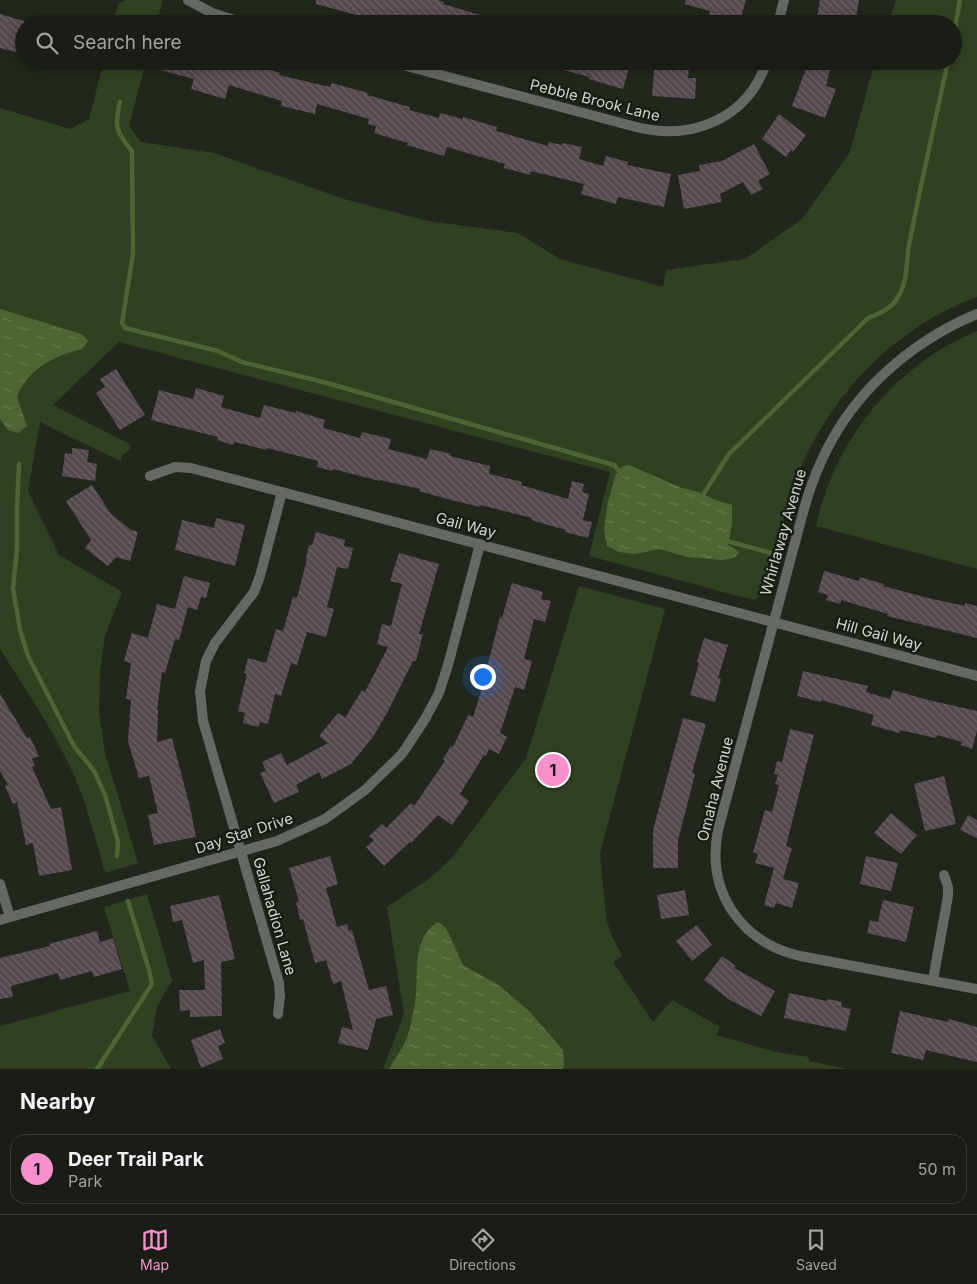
<!DOCTYPE html>
<html lang="en">
<head>
<meta charset="utf-8">
<style>
	:root { --surface:#1a1d16; --page:#272a23; --text:#f1f3f6; --muted:#9fa2a1; --line:#383b35; --accent:#f890cc }
	body { margin:0; font-family:Inter,sans-serif; background:var(--page); color:var(--text) }
	.you { position:absolute; left:482px; top:676px; width:18px; height:18px; margin:-12px; border:4px solid #fff; border-radius:50%; background:#1a73e8; box-shadow:0 0 0 8px #1a73e833 }
	.badge { display:grid; place-items:center; width:32px; height:32px; border-radius:50%; background:var(--accent); color:#111; font-size:16px; font-weight:700 }
	.pin { position:absolute; translate:-50% -50%; border:2px solid #fff; box-shadow:0 1px 5px #0006 }
	.list { margin:0; padding:0; list-style:none }
	h2 { display:flex; justify-content:space-between; align-items:center; height:65px; margin:0; padding:0 20px; font-size:21px }
	h2 small { font-size:16px; font-weight:400; color:var(--muted) }
	.list li { display:grid; grid-template-columns:32px 1fr auto; gap:15px; align-items:center; box-sizing:border-box; height:70px; margin:0 10px 10px; padding:0 10px; border:1px solid var(--line); border-radius:15px }
	.list b { display:block; font-size:19px; white-space:nowrap }
	.list p { margin:0; font-size:16px; white-space:nowrap; color:var(--muted) }
	.list em { font-size:16px; font-style:normal; color:var(--muted) }
	.icon { flex:none; width:28px; height:28px; fill:none; stroke:currentColor; stroke-width:2; stroke-linecap:round; stroke-linejoin:round }
	.map { position:relative; flex:none; width:977px; height:1069px; overflow:hidden }
	.search { position:absolute; background:var(--surface); box-shadow:0 2px 12px #0003; left:15px; right:15px; top:15px; height:55px; display:flex; align-items:center; gap:12px; box-sizing:border-box; padding:0 18px; border-radius:28px; color:var(--muted); font-size:19px }
	.sheet { height:145px; background:var(--surface) }
	nav { display:flex; justify-content:space-around; align-items:center; box-sizing:border-box; height:70px; border-top:1px solid var(--line); background:var(--surface); font-size:14px; color:var(--muted) }
	nav a { display:grid; justify-items:center; gap:2px }
	nav .on { color:var(--accent) }
	.map>svg:first-child { display:block }
</style>
</head>
<body>
<div class="map">
<svg width="977" height="1069" viewBox="0 0 977 1069">
	<defs>
		<pattern id="water-ripples" width="26" height="14" patternUnits="userSpaceOnUse" patternTransform="scale(1.25)"><rect width="26" height="14" fill="#4e6533"/><path d="M2 4q2-2 4 0t4 0M15 11q2-2 4 0t4 0" fill="none" stroke="#667a4f"/></pattern>
		<pattern id="building-back-hatch" width="6" height="6" patternUnits="userSpaceOnUse" patternTransform="scale(1.25)"><rect width="6" height="6" fill="#55484f"/><path d="M-1 5l2 2M0 0l6 6M5-1l2 2" fill="none" stroke="#6c6267"/></pattern>
	</defs>
	<rect width="100%" height="100%" fill="#22271d"/>
	<!-- green -->
	<g fill="#324022">
		<path d="M126,0H163L156,24H113L118,4Z"/>
		<path d="M896,0H977V297C893,328 828,397 796,480C782,517 775,556 765,594L753,600L589,556L610,472L119,342L53,405L128,443L131,448L123,455L120,461L40,422L28,491L59,555L122,592L105,635L100,671L99,713L105,753L138,863L105,873C98,846 90,818 81,792C61,741 29,695 0,649V108L70,129L89,119L104,61H146L129,126L141,142L214,153L344,199L428,221L518,233L560,259L663,287L666,270L745,259L802,219L850,152L875,61H953V24H887Z"/>
		<path d="M977,331V569L816,526C835,439 894,366 977,331Z"/>
		<path d="M579,586L665,609L600,853L606,918L611,934L622,956L613,962L653,1022L672,1000L720,1027L716,1035L776,1052L809,1057V1061L849,1069H383L404,1014L387,907L430,878L452,858L526,758Z"/>
		<path d="M147,894L172,980L157,1007L152,1036L171,1069H0V1026L130,991L104,907Z"/>
	</g>
	<!-- water -->
	<g fill="url(#water-ripples)">
		<path d="M0,309L75,332L83,335L88,341L82,349C56,355 27,369 17,397L27,426L18,433L8,430L0,419Z"/>
		<path d="M629,465L682,488L699,492L715,500L732,505V524L728,545L735,549L739,553L734,558L722,560L687,557L660,549L635,554L619,552L607,546L604,529L608,502L616,474L623,466Z"/>
		<path d="M438,922L443,925L447,930L463,965L500,986L530,1012L563,1050L564,1064L563,1069H389C396,1057 406,1044 409,1031C412,1019 415,1005 416,993C418,968 413,937 438,922Z"/>
	</g>
	<g fill="none" stroke-linecap="round" stroke-linejoin="round">
		<!-- stream -->
		<g stroke="#4e6533" stroke-width="4.5">
			<path d="M953,39L960,0"/>
			<path d="M120,102C114,126 116,132 132,151L133,254L122,323L125,328L218,351L242,362L327,383L614,465L622,474"/>
			<path d="M19,464L17,508V549L13,588L20,630L28,656L74,746L94,771L105,795L118,841L117,856"/>
			<path d="M701,498L729,454L868,318C880,313 891,309 898,297C908,282 906,261 909,245C921,183 935,122 948,61"/>
			<path d="M723,540L775,554"/>
			<path d="M97,1069L152,984L149,970L128,901"/>
		</g>
	</g>
	<!-- building -->
	<g fill="url(#building-back-hatch)">
		<path d="M316,0H438L444,2L443,4L500,21V24H386L355,16L356,15L316,4Z"/>
		<path d="M686,0H746L739,24H729L708,18L710,11L685,4Z"/>
		<path d="M820,0H859L855,24L817,17Z"/>
		<path d="M0,14L24,21V54L0,48Z"/>
		<path d="M142,61H242L280,73L279,75L330,87L332,83L368,93L367,95L410,107L409,110L439,118L440,113L463,119V117L497,127L496,131L548,146L549,142L562,145L563,143L582,147L579,159L603,166L606,156L628,162L627,165L671,174L664,207L618,197L616,204L581,194L584,184L531,171L530,175L504,168L505,164L447,147L444,156L407,145L408,143L374,133L376,126L368,124L369,119L317,104L315,114L281,106L282,101L229,85L225,99L191,89L194,79L142,65Z"/>
		<path d="M546,61H631L623,89L589,79V77L545,65Z"/>
		<path d="M809,61H832L826,86L836,89L825,118L792,106Z"/>
		<path d="M660,65L689,67L688,78H696L695,99L652,96L654,70H660Z"/>
		<path d="M779,114L806,135L793,152L791,150L786,157L762,139Z"/>
		<path d="M754,144L770,174L758,181L763,189L751,195L743,182L720,194L722,202L684,209L678,175L700,171L699,165L722,161Z"/>
		<path d="M116,369L145,415L120,430L96,393L105,387L100,379Z"/>
		<path d="M196,388L224,396L221,407L260,418L264,405L296,413V411L325,420L323,428L360,438L362,432L391,439L388,449L427,459L430,449L451,454L450,456L490,466L489,474L522,482L521,485L568,499L572,481L584,484L582,492L589,494L583,520L592,522L588,538L565,532L566,530L531,520L532,518L481,505L480,507L451,500L419,491L420,489L380,480V481L333,469V471L317,467L318,461L267,448V450L234,442L233,445L217,440L218,437L151,420L159,390L193,399Z"/>
		<path d="M72,448L89,450L87,462L97,464L95,481L62,476L65,453L72,454Z"/>
		<path d="M92,485L111,514L131,530L138,532L130,561L116,557L108,566L85,548L91,540L66,501Z"/>
		<path d="M216,518L245,525L235,566L175,550L182,520L214,528Z"/>
		<path d="M316,532L345,540L344,546L353,548L348,569L337,567L327,607L334,609L326,637L307,632L297,665L291,663L281,696L275,694L268,724L260,722L258,727L243,723L245,713L238,711L247,674L244,673L248,658L266,663L276,629L283,631L293,597L297,598L307,559H306L309,545H312Z"/>
		<path d="M399,553L439,564L419,634H423L416,661H413L388,711L373,737L351,764L322,779L319,772L296,785L299,792L274,803L260,773L266,771L262,762L281,753L287,765L328,743L319,736L338,713L345,718L362,690L365,692L388,647L377,644L382,624L391,626L402,584L390,581Z"/>
		<path d="M824,571L859,581L860,577L884,584L883,586L928,598L965,606V603L977,606V638L887,616L888,614L841,600L840,604L826,600L828,595L818,592Z"/>
		<path d="M184,576L210,583L206,598L201,597L197,610L188,607L179,640L175,639L165,673L162,672L157,710H158L157,742L172,738L190,807L196,837L154,845L148,815L158,813L149,776L139,778L128,741L131,700L126,699L131,663L124,661L132,633L148,638L157,604L175,609Z"/>
		<path d="M512,583L543,592L541,599L551,601L545,622L534,619L524,659L532,661L524,690L515,687L500,733L507,737L499,754L489,749L486,756L484,755L460,794L469,801L452,825L438,815L411,843L410,842L384,866L366,847L374,840L369,836L382,824L386,828L411,803L414,806L445,761L443,759L451,746L453,747L468,715L473,717L485,679H484L500,617L502,618Z"/>
		<path d="M704,638L728,645L718,678L721,679L715,702L690,695L699,663L697,662Z"/>
		<path d="M803,671L868,686L866,692L890,699L893,690L928,700L977,711V731L972,749L961,745L962,742L937,735L936,738L900,730L899,733L871,725L874,715L821,700V702L797,696Z"/>
		<path d="M0,694L27,738L30,737L39,756L32,759L35,766L32,767L51,809L61,807L72,870L39,876L33,843L26,845L17,802L13,804L5,786L8,785L0,771Z"/>
		<path d="M683,718L706,724L692,773L695,774L678,840V868H653V830Z"/>
		<path d="M790,729L814,735L786,846L792,848L783,879L799,883L792,908L776,903L774,908L764,905L774,868L755,863L758,854L753,852L765,810L772,812L779,785L775,784L778,775L774,774L777,761L782,762Z"/>
		<path d="M944,776L956,824L925,831L914,784Z"/>
		<path d="M891,813L917,835L901,854L874,833Z"/>
		<path d="M968,815L977,820V838L960,830Z"/>
		<path d="M330,856L338,884L326,888L337,927L347,924L349,931L352,930L369,990L386,986L393,1015L376,1019L368,1050L338,1043L342,1027L353,1030L341,981L333,984L326,960L315,963L303,919L300,920L296,902L299,901L289,868Z"/>
		<path d="M866,856L898,863L891,891L860,884Z"/>
		<path d="M685,890L689,915L661,919L657,895Z"/>
		<path d="M219,895L235,959L221,962L222,1016L190,1017V1010L180,1011L179,990H205L204,960L193,963L182,920L173,922L170,906Z"/>
		<path d="M883,900L914,907L906,942L867,933L870,920L878,922Z"/>
		<path d="M697,925L712,945L692,961L676,941Z"/>
		<path d="M97,931L100,942L113,938L122,969L94,977L92,971L60,980L58,973L11,986L13,997L0,999V958L50,946L49,944Z"/>
		<path d="M722,956L736,966L734,968L775,991L761,1016L730,1000L704,980Z"/>
		<path d="M789,993L827,1001L828,999L842,1002L841,1007L851,1009L846,1031L784,1018Z"/>
		<path d="M900,1011L948,1022L949,1019L977,1027V1062L926,1050L923,1060L891,1053Z"/>
		<path d="M220,1029L225,1043L218,1046L223,1059L201,1068L191,1040Z"/>
	</g>
	<g fill="none" stroke-linecap="round" stroke-linejoin="round">
		<!-- street -->
		<g stroke="#656863" stroke-width="10">
			<path d="M188,0L212,13L247,24"/>
			<path d="M778,24L784,0"/>
			<path d="M388,61L636,127C692,141 748,119 767,61"/>
			<path d="M977,314C954,323 934,335 914,349C857,391 823,441 804,509L718,830C706,891 740,942 800,956L977,989"/>
			<path d="M150,476L175,467L191,468L977,676"/>
			<path d="M0,884L10,917"/>
			<path d="M0,920L277,841L325,819L365,790L402,754L425,719L439,693L448,665L480,544"/>
			<path d="M933,980L948,896V887L944,875"/>
			<path d="M278,1014L280,996L279,983L203,721L200,691L206,661L215,643L254,592L260,576L282,492"/>
		</g>
	</g>
	<g text-anchor="middle" dominant-baseline="central" stroke-width="5" stroke-linejoin="round" paint-order="stroke">
		<!-- street labels -->
		<g font-size="15" fill="#d0d4cd" stroke="#181d14">
			<text transform="translate(595 100) rotate(14)">Pebble Brook Lane</text>
			<text transform="translate(466 525) rotate(15)">Gail Way</text>
			<text transform="translate(783 532) rotate(-74)">Whirlaway Avenue</text>
			<text transform="translate(879 634) rotate(15)">Hill Gail Way</text>
			<text transform="translate(715 789) rotate(-76)">Omaha Avenue</text>
			<text transform="translate(244 833) rotate(-18)">Day Star Drive</text>
			<text transform="translate(275 916) rotate(74)">Gallahadion Lane</text>
		</g>
	</g>
</svg>
<div class="you"></div>
<div class="pin badge" style="left:553px;top:770px">1</div>
<div class="search"><svg class="icon" aria-label="search" viewBox="0 0 24 24"><circle cx="10" cy="10" r="6"/><path d="M15 15l6 6"/></svg>Search here</div>
</div>
<section class="sheet">
<h2>Nearby<small></small></h2>
<ul class="list">
<li><span class="badge">1</span><div><b>Deer Trail Park</b><p>Park</p></div><em>50 m</em></li>
</ul>
</section>
<nav>
<a class="on"><svg class="icon" aria-label="map" viewBox="0 0 24 24"><path d="M3 6l6-2 6 2 6-2v14l-6 2-6-2-6 2zM9 4v14M15 6v14"/></svg>Map</a>
<a><svg class="icon" aria-label="directions" viewBox="0 0 24 24"><path d="M12 3l9 9-9 9-9-9zM9 14v-3h6M13 9l2 2-2 2"/></svg>Directions</a>
<a><svg class="icon" aria-label="saved" viewBox="0 0 24 24"><path d="M7 4h10v16l-5-4-5 4z"/></svg>Saved</a>
</nav>
</body>
</html>
